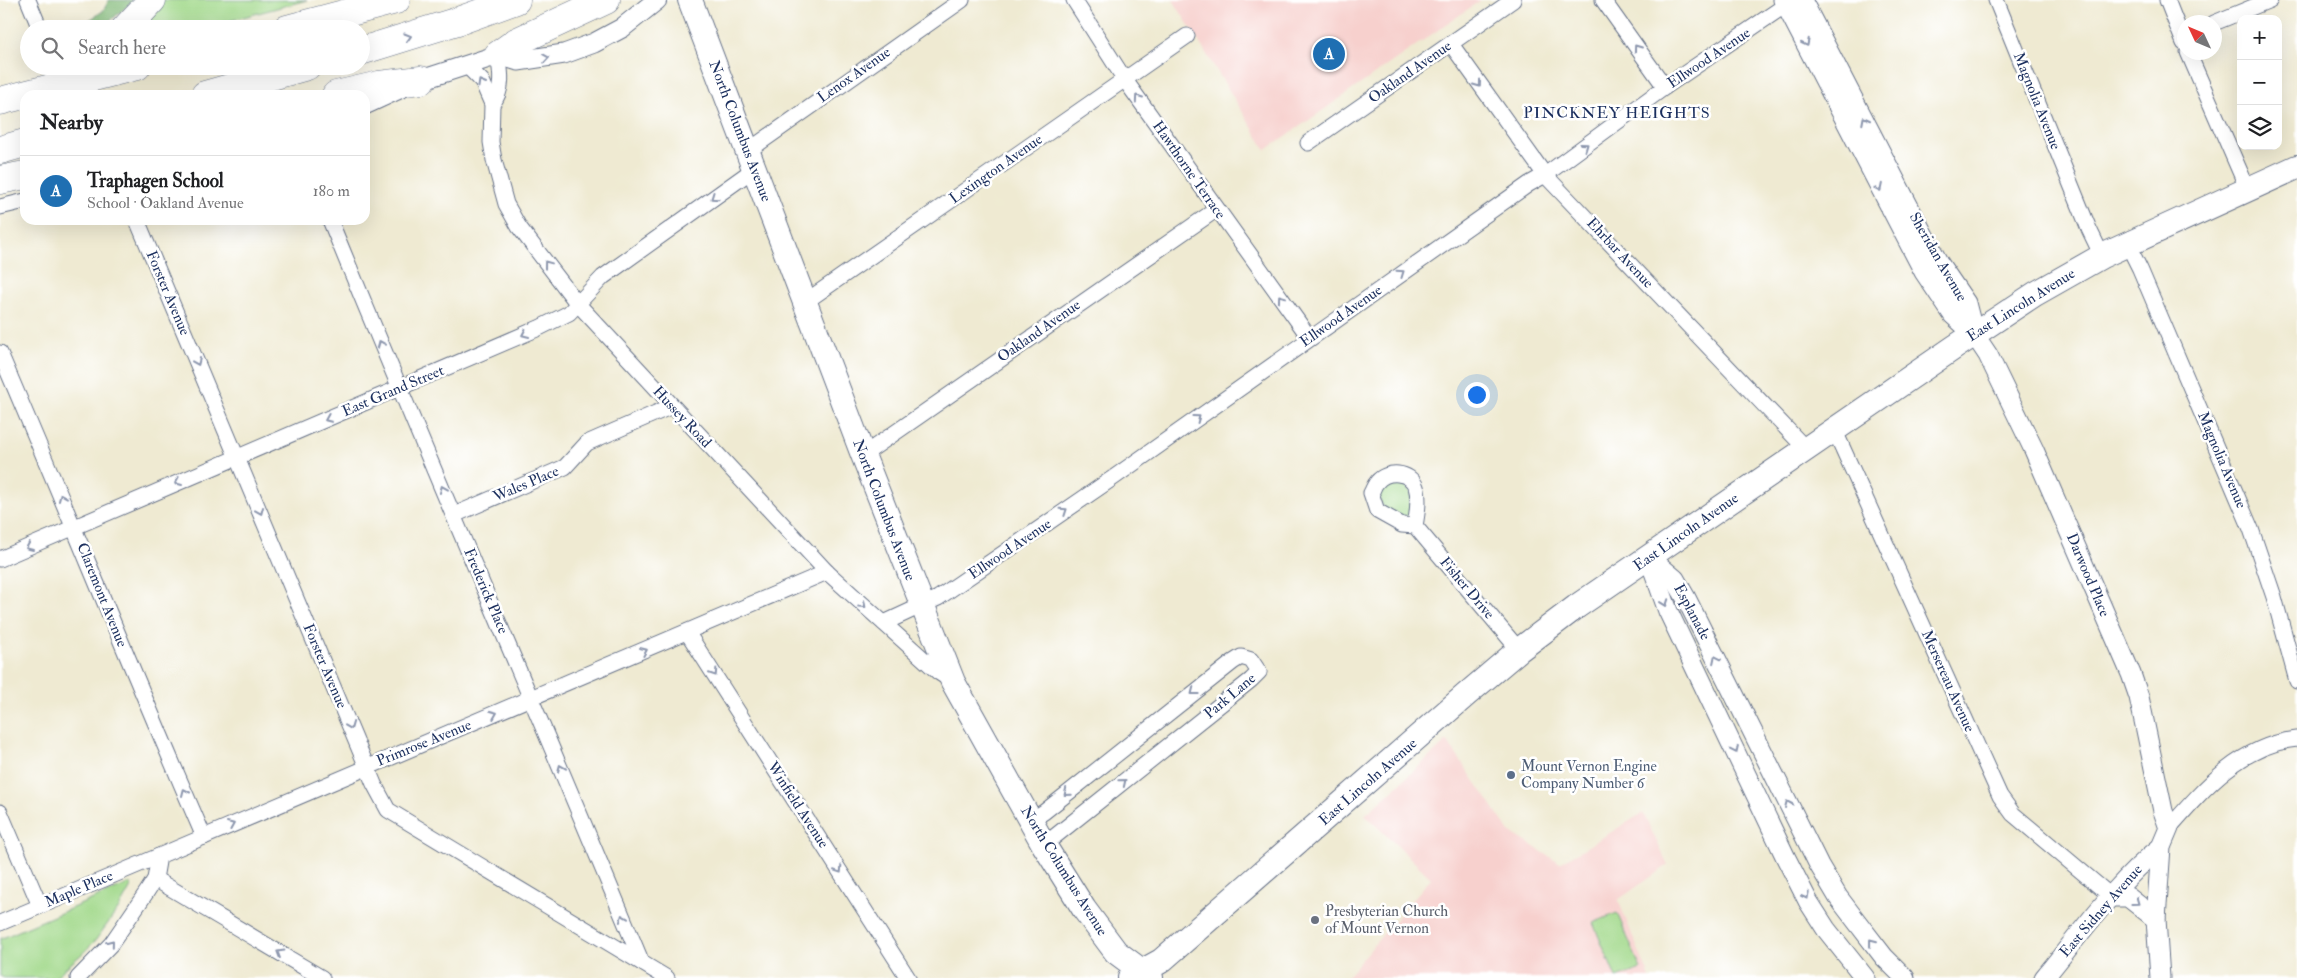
<!DOCTYPE html>
<html lang="en">
<head>
<meta charset="utf-8">
<style>
	:root { --surface:#fff; --page:#f2f2f2; --text:#202124; --muted:#757577; --line:#e0e0e0; --accent:#1f6fb2 }
	body { margin:0; font-family:"IM FELL Double Pica",serif; background:var(--page); color:var(--text) }
	.controls { position:absolute; right:15px; top:15px; display:grid; overflow:hidden; border-radius:10px; box-shadow:0 5px 20px #0002 }
	.controls button { width:45px; height:45px; display:grid; place-items:center; padding:0; border:0; border-bottom:1px solid var(--line); background:var(--surface); color:var(--text); font:25px sans-serif }
	.compass { position:absolute; left:2177px; top:15px; width:45px; height:45px; border-radius:50%; background:var(--surface); box-shadow:0 5px 20px #0002; rotate:314deg }
	.you { position:absolute; left:1476px; top:394px; width:18px; height:18px; margin:-12px; border:4px solid #fff; border-radius:50%; background:#1a73e8; box-shadow:0 0 0 8px #1a73e833 }
	.badge { display:grid; place-items:center; width:32px; height:32px; border-radius:50%; background:var(--accent); color:#fff; font-size:16px; font-weight:700 }
	.pin { position:absolute; translate:-50% -50%; border:2px solid #fff; box-shadow:0 1px 5px #0006 }
	.list { margin:0; padding:0; list-style:none }
	h2 { display:flex; justify-content:space-between; align-items:center; height:65px; margin:0; padding:0 20px; font-size:21px }
	h2 small { font-size:16px; font-weight:400; color:var(--muted) }
	.list li { display:grid; grid-template-columns:32px 1fr auto; gap:15px; align-items:center; box-sizing:border-box; height:70px; padding:0 20px; border-top:1px solid var(--line) }
	.list b { display:block; font-size:19px; white-space:nowrap }
	.list p { margin:0; font-size:16px; white-space:nowrap; color:var(--muted) }
	.list em { font-size:16px; font-style:normal; color:var(--muted) }
	.icon { flex:none; width:28px; height:28px; fill:none; stroke:currentColor; stroke-width:2; stroke-linecap:round; stroke-linejoin:round }
	.map { position:relative; flex:none; width:2297px; height:978px; overflow:hidden }
	.search { position:absolute; background:var(--surface); box-shadow:0 5px 20px #0002; left:20px; top:20px; width:350px; height:55px; display:flex; align-items:center; gap:12px; box-sizing:border-box; padding:0 18px; border-radius:28px; color:var(--muted); font-size:19px }
	.panel { position:absolute; background:var(--surface); box-shadow:0 5px 20px #0002; left:20px; top:90px; width:350px; height:135px; border-radius:15px }
	.map>svg:first-child { display:block }
</style>
</head>
<body>
<div class="map">
<svg width="2297" height="978" viewBox="0 0 2297 978">
	<rect width="100%" height="100%" fill="#fff"/>
	<filter id="ink" filterUnits="userSpaceOnUse"><feTurbulence type="fractalNoise" baseFrequency=".02" numOctaves="2"/><feDisplacementMap in="SourceGraphic" scale="10" xChannelSelector="R" yChannelSelector="G"/><feConvolveMatrix kernelMatrix="1 2 1 2 8 2 1 2 1" color-interpolation-filters="sRGB"/></filter>
	<filter id="wash" filterUnits="userSpaceOnUse"><feTurbulence type="fractalNoise" baseFrequency=".0096" numOctaves="4" result="noise"/><feDisplacementMap in="SourceGraphic" scale="20" xChannelSelector="R" yChannelSelector="G"/><feGaussianBlur stdDeviation="1.12" result="paint"/><feColorMatrix in="noise" values="0 0 0 0 0 0 0 0 0 0 0 0 0 0 0 0 0 1.4 0 .05"/><feComposite in="paint" operator="in"/></filter>
	<g filter="url(#wash)">
		<rect width="100%" height="100%" fill="#efead2"/>
		<!-- built -->
		<g fill="#f7d0cd">
			<path d="M1173,0H1481L1266,150Z"/>
			<path d="M1447,741L1510,832L1560,863L1643,813L1668,865L1618,900L1650,978H1346L1431,878L1365,815Z"/>
		</g>
		<!-- green -->
		<g fill="#a2d98b" stroke="#5e8474">
			<path d="M162,0H307L199,29H139Z"/>
			<path d="M1390,481H1401L1411,492L1410,509L1408,516C1389,520 1365,495 1390,481Z"/>
			<path d="M128,884H131V887L119,908L95,941L82,954L54,978H4L0,976V939Z"/>
			<path d="M1617,913L1641,969L1616,978L1593,923Z"/>
		</g>
		<!-- forest -->
		<path fill="#81b977" stroke="#4e746a" d="M109,0H135L100,29H76L103,11Z"/>
	</g>
	<g filter="url(#ink)">
		<g fill="none" stroke-linecap="round" stroke-linejoin="round">
			<!-- minor casing -->
			<g stroke="#657087" stroke-width="17">
				<g id="minor">
					<path d="M28,0L40,29"/>
					<path d="M1074,0L1125,80L1309,337"/>
					<path d="M1603,0L1665,87"/>
					<path d="M1996,0L2089,229L2102,256"/>
					<path d="M2167,0L2184,43"/>
					<path d="M2214,23L2270,0"/>
					<path d="M1451,44L1545,175L1806,449"/>
					<path d="M2188,52L2248,190"/>
					<path d="M466,65L482,81L492,104L491,142L494,160L506,204L519,227L577,303L827,572L938,672L952,681"/>
					<path d="M492,104C504,90 501,72 498,55"/>
					<path d="M365,107L404,89"/>
					<path d="M1308,143L1513,0"/>
					<path d="M748,151L962,0"/>
					<path d="M0,207L25,201"/>
					<path d="M137,220L374,784L388,810L667,978"/>
					<path d="M330,220C432,469 539,715 642,963"/>
					<path d="M2128,245L2140,269L2251,529L2274,597L2297,681"/>
					<path d="M805,302L1187,36"/>
					<path d="M0,353C69,514 134,676 204,837"/>
					<path d="M1834,429L2000,796L2013,814L2112,897"/>
					<path d="M863,455L1217,209"/>
					<path d="M454,515L565,467L587,443L672,406"/>
					<path d="M1415,526C1417,515 1420,498 1416,487C1410,471 1387,470 1377,482C1374,485 1373,490 1371,493L1377,511L1402,525L1415,526L1519,650"/>
					<path d="M0,559L539,328L569,313L603,277L754,169"/>
					<path d="M884,623L938,598L1113,478L1529,184L1545,175L1665,87L1793,0"/>
					<path d="M687,632L908,978"/>
					<path d="M0,812L40,906"/>
					<path d="M1030,821L1044,812L1233,662L1241,657L1251,660L1259,672L1251,680L1044,845"/>
					<path d="M2169,828C2204,788 2241,745 2297,739"/>
					<path d="M155,879L322,978"/>
					<path d="M0,923L159,856"/>
					<path d="M78,978L111,944L146,893L155,879L159,856L827,572"/>
				</g>
			</g>
			<!-- tertiary casing -->
			<g stroke="#657087" stroke-width="21">
				<g id="tertiary">
					<path d="M1783,0L1924,272L1953,315L1974,334L1988,355L2034,450L2131,674L2139,697L2163,811L2169,828L2161,847L2156,919L2160,978"/>
					<path d="M1802,0L1920,228L1938,262L1966,303L1974,334"/>
					<path d="M421,80L498,55L518,61L564,54L594,43L622,28L657,0"/>
					<path d="M1649,557L1675,579L1686,598L1819,865L1838,897L1857,922L1884,957L1905,978"/>
					<path d="M1649,558L1668,611L1786,858L1808,901L1826,929L1865,978"/>
					<path d="M2112,897H2128L2156,919"/>
					<path d="M2044,978C2081,933 2116,883 2161,847"/>
				</g>
			</g>
			<!-- primary casing -->
			<g stroke="#657087" stroke-width="26">
				<g id="primary">
					<path d="M690,0L863,455L953,682L1044,845L1084,909L1116,952L1151,978"/>
					<path d="M1130,978L1161,961L1467,694L1519,650L1576,607L1955,347L2035,294L2102,256L2297,167"/>
				</g>
			</g>
			<!-- motorway casing -->
			<g stroke="#657087" stroke-width="29">
				<g id="motorway">
					<path d="M125,29L152,0"/>
					<path d="M287,29L396,0"/>
					<path d="M361,51L461,20L516,0"/>
					<path d="M498,55L516,42L606,0"/>
					<path d="M205,95L307,66"/>
					<path d="M336,95L379,85L421,80"/>
					<path d="M0,101L137,66"/>
					<path d="M0,150L25,143"/>
					<path d="M0,180L25,175"/>
				</g>
			</g>
			<!-- minor -->
			<use href="#minor" stroke="#fff" stroke-width="15"/>
			<!-- tertiary -->
			<use href="#tertiary" stroke="#fff" stroke-width="19"/>
			<!-- primary -->
			<use href="#primary" stroke="#fff" stroke-width="24"/>
			<!-- motorway -->
			<use href="#motorway" stroke="#fff" stroke-width="28"/>
		</g>
		<!-- one-way arrows -->
		<defs><path id="oneway-chevron" d="M-2-3.5L2.5 0L-2 3.5" fill="none" stroke-width="1.6" stroke-linecap="round" stroke-linejoin="round" transform="scale(1.25)"/></defs>
		<g stroke="#8d97ae">
			<use href="#oneway-chevron" transform="translate(408 37) rotate(-16)"/>
			<use href="#oneway-chevron" transform="translate(1806 43) rotate(63)"/>
			<use href="#oneway-chevron" transform="translate(1637 48) rotate(-126)"/>
			<use href="#oneway-chevron" transform="translate(546 58) rotate(-9)"/>
			<use href="#oneway-chevron" transform="translate(481 83) rotate(-120)"/>
			<use href="#oneway-chevron" transform="translate(1478 84) rotate(54)"/>
			<use href="#oneway-chevron" transform="translate(1138 98) rotate(-125)"/>
			<use href="#oneway-chevron" transform="translate(1865 120) rotate(-117)"/>
			<use href="#oneway-chevron" transform="translate(1585 146) rotate(-36)"/>
			<use href="#oneway-chevron" transform="translate(1879 188) rotate(64)"/>
			<use href="#oneway-chevron" transform="translate(714 197) rotate(145)"/>
			<use href="#oneway-chevron" transform="translate(547 264) rotate(-127)"/>
			<use href="#oneway-chevron" transform="translate(1401 273) rotate(-35)"/>
			<use href="#oneway-chevron" transform="translate(1281 298) rotate(-126)"/>
			<use href="#oneway-chevron" transform="translate(525 334) rotate(155)"/>
			<use href="#oneway-chevron" transform="translate(381 344) rotate(-112)"/>
			<use href="#oneway-chevron" transform="translate(197 362) rotate(67)"/>
			<use href="#oneway-chevron" transform="translate(1197 418) rotate(-36)"/>
			<use href="#oneway-chevron" transform="translate(328 419) rotate(157)"/>
			<use href="#oneway-chevron" transform="translate(178 482) rotate(157)"/>
			<use href="#oneway-chevron" transform="translate(443 489) rotate(-113)"/>
			<use href="#oneway-chevron" transform="translate(62 497) rotate(-113)"/>
			<use href="#oneway-chevron" transform="translate(260 511) rotate(67)"/>
			<use href="#oneway-chevron" transform="translate(1064 511) rotate(-34)"/>
			<use href="#oneway-chevron" transform="translate(29 547) rotate(157)"/>
			<use href="#oneway-chevron" transform="translate(1665 603) rotate(70)"/>
			<use href="#oneway-chevron" transform="translate(863 605) rotate(42)"/>
			<use href="#oneway-chevron" transform="translate(644 651) rotate(-23)"/>
			<use href="#oneway-chevron" transform="translate(1716 659) rotate(-116)"/>
			<use href="#oneway-chevron" transform="translate(714 673) rotate(57)"/>
			<use href="#oneway-chevron" transform="translate(1194 692) rotate(142)"/>
			<use href="#oneway-chevron" transform="translate(494 714) rotate(-22)"/>
			<use href="#oneway-chevron" transform="translate(350 726) rotate(68)"/>
			<use href="#oneway-chevron" transform="translate(1735 750) rotate(65)"/>
			<use href="#oneway-chevron" transform="translate(561 768) rotate(-112)"/>
			<use href="#oneway-chevron" transform="translate(1123 782) rotate(-39)"/>
			<use href="#oneway-chevron" transform="translate(185 792) rotate(-114)"/>
			<use href="#oneway-chevron" transform="translate(1067 793) rotate(141)"/>
			<use href="#oneway-chevron" transform="translate(1788 804) rotate(-114)"/>
			<use href="#oneway-chevron" transform="translate(231 825) rotate(-23)"/>
			<use href="#oneway-chevron" transform="translate(839 870) rotate(57)"/>
			<use href="#oneway-chevron" transform="translate(1806 896) rotate(62)"/>
			<use href="#oneway-chevron" transform="translate(2136 902) rotate(36)"/>
			<use href="#oneway-chevron" transform="translate(623 918) rotate(-112)"/>
			<use href="#oneway-chevron" transform="translate(1872 942) rotate(-128)"/>
			<use href="#oneway-chevron" transform="translate(111 943) rotate(-51)"/>
			<use href="#oneway-chevron" transform="translate(280 953) rotate(-149)"/>
		</g>
	</g>
	<!-- markers -->
	<circle fill="#5c6f8a" stroke="#fff" stroke-width="2" cx="1511" cy="775" r="5"/>
	<circle fill="#6b7280" stroke="#fff" stroke-width="2" cx="1315" cy="920" r="5"/>
	<g text-anchor="middle" dominant-baseline="central" stroke-width="5" stroke-linejoin="round" paint-order="stroke">
		<!-- street labels -->
		<g font-size="15" fill="#1b2f5e" stroke="#fff">
			<text transform="translate(1709 58) rotate(-34)">Ellwood Avenue</text>
			<text transform="translate(1410 72) rotate(-35)">Oakland Avenue</text>
			<text transform="translate(854 75) rotate(-35)">Lenox Avenue</text>
			<text transform="translate(2037 101) rotate(68)">Magnolia Avenue</text>
			<text transform="translate(740 131) rotate(69)">North Columbus Avenue</text>
			<text transform="translate(996 169) rotate(-35)">Lexington Avenue</text>
			<text transform="translate(1189 170) rotate(55)">Hawthorne Terrace</text>
			<text transform="translate(1620 253) rotate(47)">Ehrbar Avenue</text>
			<text transform="translate(1938 257) rotate(60)">Sheridan Avenue</text>
			<text transform="translate(168 293) rotate(67)">Forster Avenue</text>
			<text transform="translate(2021 305) rotate(-32)">East Lincoln Avenue</text>
			<text transform="translate(1341 316) rotate(-35)">Ellwood Avenue</text>
			<text transform="translate(1039 331) rotate(-35)">Oakland Avenue</text>
			<text transform="translate(393 391) rotate(-23)">East Grand Street</text>
			<text transform="translate(682 417) rotate(47)">Hussey Road</text>
			<text transform="translate(2222 460) rotate(67)">Magnolia Avenue</text>
			<text transform="translate(526 484) rotate(-23)">Wales Place</text>
			<text transform="translate(884 510) rotate(69)">North Columbus Avenue</text>
			<text transform="translate(1686 532) rotate(-35)">East Lincoln Avenue</text>
			<text transform="translate(1010 549) rotate(-34)">Ellwood Avenue</text>
			<text transform="translate(2088 575) rotate(67)">Darwood Place</text>
			<text transform="translate(1467 588) rotate(50)">Fisher Drive</text>
			<text transform="translate(486 591) rotate(67)">Frederick Place</text>
			<text transform="translate(102 595) rotate(68)">Claremont Avenue</text>
			<text transform="translate(1692 612) rotate(62)">Esplanade</text>
			<text transform="translate(325 666) rotate(67)">Forster Avenue</text>
			<text transform="translate(1948 681) rotate(66)">Mersereau Avenue</text>
			<text transform="translate(1230 696) rotate(-40)">Park Lane</text>
			<text transform="translate(424 743) rotate(-22)">Primrose Avenue</text>
			<text transform="translate(1368 782) rotate(-41)">East Lincoln Avenue</text>
			<text transform="translate(798 805) rotate(57)">Winfield Avenue</text>
			<text transform="translate(1064 871) rotate(58)">North Columbus Avenue</text>
			<text transform="translate(79 889) rotate(-23)">Maple Place</text>
			<text transform="translate(2101 911) rotate(-49)">East Sidney Avenue</text>
		</g>
		<!-- service labels -->
		<g font-size="15" fill="#4e5e75" stroke="#fff" text-anchor="start">
			<text x="1521" y="766">Mount Vernon Engine<tspan x="1521" dy="17">Company Number 6</tspan></text>
		</g>
		<!-- worship labels -->
		<g font-size="15" fill="#5b616d" stroke="#fff" text-anchor="start">
			<text x="1325" y="911">Presbyterian Church<tspan x="1325" dy="17">of Mount Vernon</tspan></text>
		</g>
		<!-- neighbourhood labels -->
		<g font-size="16" letter-spacing="1" fill="#1b2f5e" stroke="#fff">
			<text x="1617" y="113">PINCKNEY HEIGHTS</text>
		</g>
	</g>
</svg>
<div class="controls">
<button>+</button>
<button>−</button>
<button><svg class="icon" aria-label="layers" viewBox="0 0 24 24"><path d="M12 4l9 5-9 5-9-5zM3 14l9 5 9-5"/></svg></button>
</div>
<svg class="compass" viewBox="-18 -18 36 36"><path d="M0-13l5 13h-10z" fill="#e53935"/><path d="M0 13l5-13h-10z" fill="#757577"/></svg>
<div class="you"></div>
<div class="pin badge" style="left:1329px;top:54px">A</div>
<div class="search"><svg class="icon" aria-label="search" viewBox="0 0 24 24"><circle cx="10" cy="10" r="6"/><path d="M15 15l6 6"/></svg>Search here</div>
<section class="panel">
<h2>Nearby<small></small></h2>
<ul class="list">
<li><span class="badge">A</span><div><b>Traphagen School</b><p>School · Oakland Avenue</p></div><em>180 m</em></li>
</ul>
</section>
</div>
</body>
</html>
